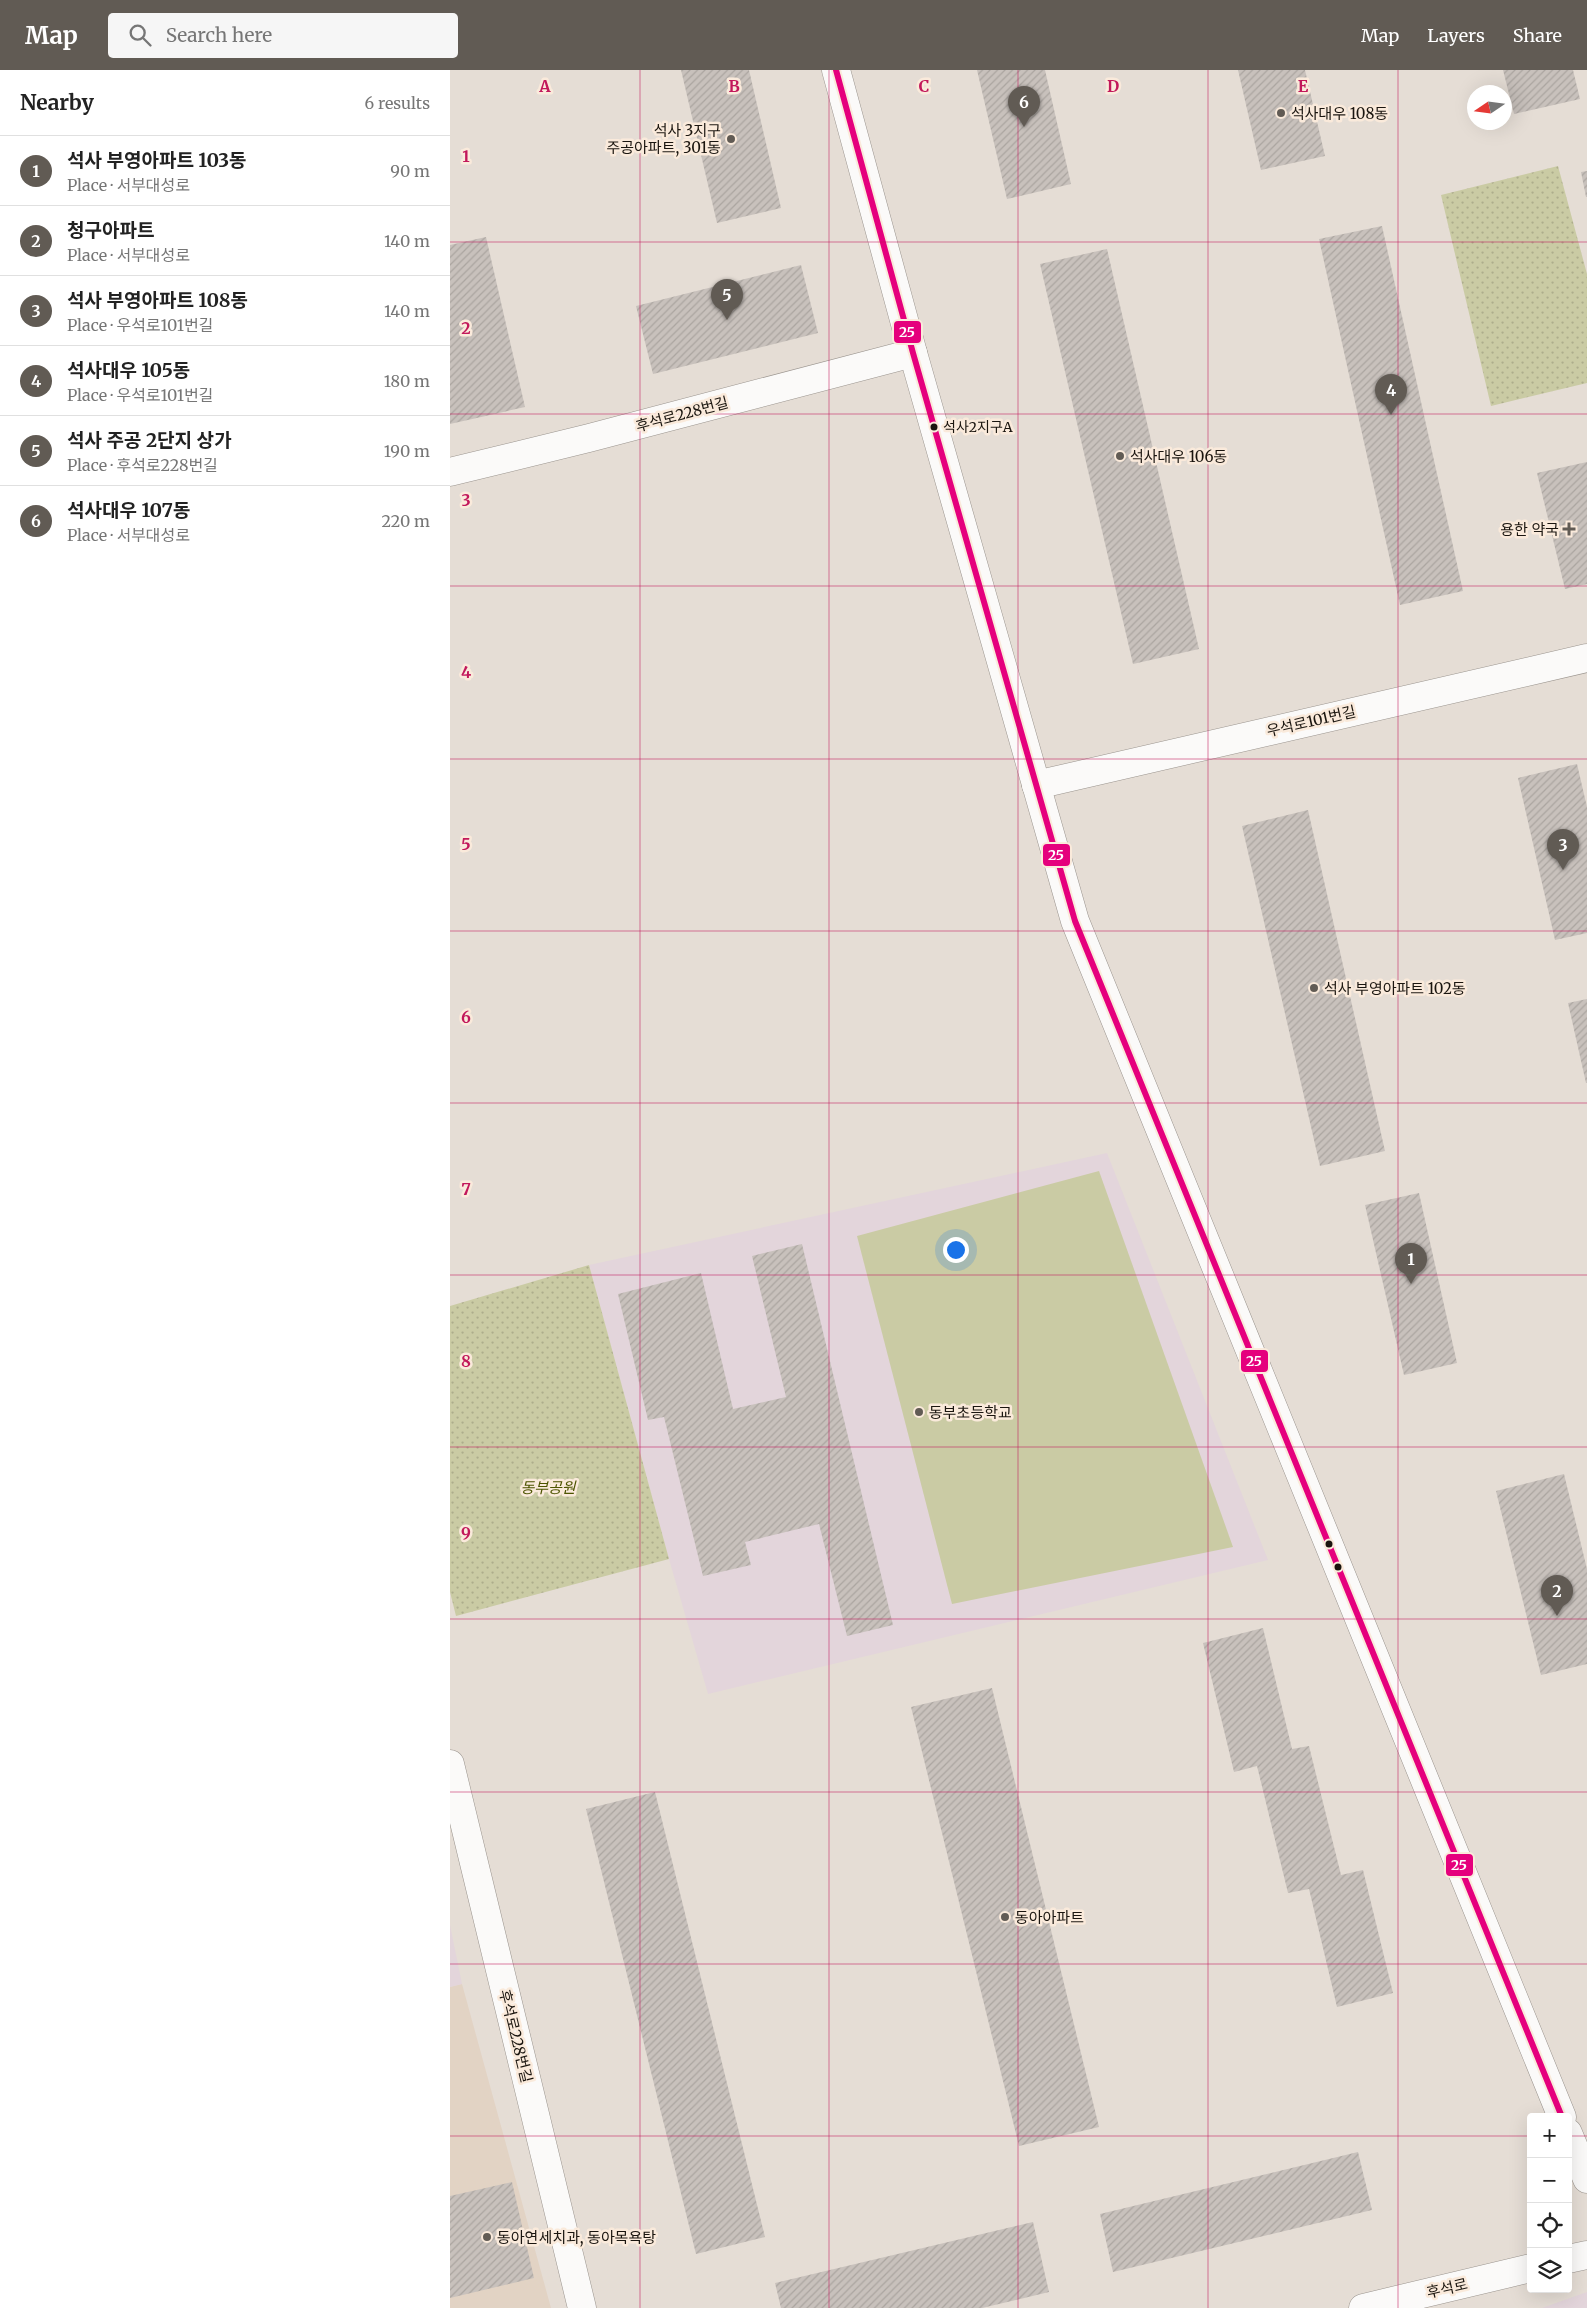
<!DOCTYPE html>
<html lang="en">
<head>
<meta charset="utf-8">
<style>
	:root { --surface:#fff; --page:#f6f6f6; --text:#222; --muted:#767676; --line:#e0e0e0; --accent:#615b54 }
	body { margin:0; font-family:Merriweather,"Noto Sans KR",serif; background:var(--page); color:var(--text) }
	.controls { position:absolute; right:15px; bottom:15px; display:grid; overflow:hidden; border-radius:5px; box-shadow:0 5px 20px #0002 }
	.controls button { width:45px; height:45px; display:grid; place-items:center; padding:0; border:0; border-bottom:1px solid var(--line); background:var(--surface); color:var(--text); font:25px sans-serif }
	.compass { position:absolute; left:1017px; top:15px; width:45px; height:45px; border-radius:50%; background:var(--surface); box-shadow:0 5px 20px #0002; rotate:257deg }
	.you { position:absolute; left:505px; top:1179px; width:18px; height:18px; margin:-12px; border:4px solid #fff; border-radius:50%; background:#1a73e8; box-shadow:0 0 0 8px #1a73e833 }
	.badge { display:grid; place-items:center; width:32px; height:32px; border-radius:50%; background:var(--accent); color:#fff; font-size:16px; font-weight:700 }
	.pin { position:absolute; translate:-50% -41px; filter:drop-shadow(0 1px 2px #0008) }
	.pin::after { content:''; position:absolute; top:26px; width:18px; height:15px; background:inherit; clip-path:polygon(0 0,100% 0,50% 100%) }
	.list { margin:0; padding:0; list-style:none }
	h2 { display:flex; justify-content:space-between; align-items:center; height:65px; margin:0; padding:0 20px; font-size:21px }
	h2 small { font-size:16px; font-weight:400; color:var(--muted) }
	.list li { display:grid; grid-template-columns:32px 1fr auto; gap:15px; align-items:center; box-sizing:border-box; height:70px; padding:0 20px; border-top:1px solid var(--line) }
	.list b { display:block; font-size:19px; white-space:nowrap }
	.list p { margin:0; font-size:16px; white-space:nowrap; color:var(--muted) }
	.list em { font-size:16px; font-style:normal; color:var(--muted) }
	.icon { flex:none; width:28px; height:28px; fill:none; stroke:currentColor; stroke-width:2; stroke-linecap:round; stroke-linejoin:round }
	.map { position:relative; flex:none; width:1137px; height:2238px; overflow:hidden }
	header { display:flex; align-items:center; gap:30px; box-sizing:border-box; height:70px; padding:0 25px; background:var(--accent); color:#fff }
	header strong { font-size:24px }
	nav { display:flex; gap:28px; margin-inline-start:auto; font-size:18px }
	.search { width:350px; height:45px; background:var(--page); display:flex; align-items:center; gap:12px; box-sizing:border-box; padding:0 18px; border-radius:5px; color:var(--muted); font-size:19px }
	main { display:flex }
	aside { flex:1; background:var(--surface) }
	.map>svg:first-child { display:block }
</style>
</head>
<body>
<header>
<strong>Map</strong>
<div class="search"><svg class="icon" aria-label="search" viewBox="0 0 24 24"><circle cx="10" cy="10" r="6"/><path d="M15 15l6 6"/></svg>Search here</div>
<nav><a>Map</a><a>Layers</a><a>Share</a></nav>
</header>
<main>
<aside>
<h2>Nearby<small>6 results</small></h2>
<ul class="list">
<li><span class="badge">1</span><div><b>석사 부영아파트 103동</b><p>Place · 서부대성로</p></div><em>90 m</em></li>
<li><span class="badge">2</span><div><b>청구아파트</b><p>Place · 서부대성로</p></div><em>140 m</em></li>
<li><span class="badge">3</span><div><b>석사 부영아파트 108동</b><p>Place · 우석로101번길</p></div><em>140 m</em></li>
<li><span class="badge">4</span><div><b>석사대우 105동</b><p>Place · 우석로101번길</p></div><em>180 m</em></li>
<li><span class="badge">5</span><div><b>석사 주공 2단지 상가</b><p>Place · 후석로228번길</p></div><em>190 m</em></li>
<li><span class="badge">6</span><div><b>석사대우 107동</b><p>Place · 서부대성로</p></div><em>220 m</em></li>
</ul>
</aside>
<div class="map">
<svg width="1137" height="2238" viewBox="0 0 1137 2238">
	<defs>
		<pattern id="grass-dots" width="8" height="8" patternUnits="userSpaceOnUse" patternTransform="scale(1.25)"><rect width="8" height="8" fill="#cacba4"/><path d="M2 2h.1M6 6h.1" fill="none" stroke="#adad8c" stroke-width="1.8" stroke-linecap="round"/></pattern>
		<pattern id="building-hatch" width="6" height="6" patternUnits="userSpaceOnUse" patternTransform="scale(1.25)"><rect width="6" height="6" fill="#c8c1bc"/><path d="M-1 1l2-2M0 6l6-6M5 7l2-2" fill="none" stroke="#aba5a0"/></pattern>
	</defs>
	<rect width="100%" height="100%" fill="#e5ddd5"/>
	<!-- built -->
	<path fill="#e2d3c4" d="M12,1914L101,2238H0V1917Z"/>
	<!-- education -->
	<g fill="#e3d5db">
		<path d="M657,1083L818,1490L258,1624L219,1489L139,1195Z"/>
		<path d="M0,1855L12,1914L0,1917Z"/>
		<path d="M1137,2222V2238H1092Z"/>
	</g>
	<!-- grass -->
	<g fill="url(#grass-dots)">
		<path d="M1108,96L1137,204V313L1041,336L991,125Z"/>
		<path d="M139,1195L219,1489L6,1546L0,1522V1236Z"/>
	</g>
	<!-- pitch -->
	<path fill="#cacba4" d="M649,1101L783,1477L502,1534L407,1166Z"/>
	<!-- building -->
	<g fill="url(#building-hatch)">
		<path d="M231,0H299L331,138L267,153Z"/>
		<path d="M527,0H595L621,114L557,129Z"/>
		<path d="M788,0H855L875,86L811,100Z"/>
		<path d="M1053,0H1123L1130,29L1064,44Z"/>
		<path d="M1137,101V127H1136L1131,102Z"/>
		<path d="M932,156L1013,521L950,535L869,169Z"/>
		<path d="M36,167L75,337L0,354V175Z"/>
		<path d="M657,179L749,579L683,594L590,194Z"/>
		<path d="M351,195L368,263L203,304L186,236Z"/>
		<path d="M1137,392V514L1115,519L1087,403Z"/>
		<path d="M1127,694L1137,737V863L1105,870L1068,708Z"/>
		<path d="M858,740L935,1081L870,1096L792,756Z"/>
		<path d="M1137,929V1013H1136L1118,933Z"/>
		<path d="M969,1123L1007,1293L954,1305L915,1135Z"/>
		<path d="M352,1174L443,1555L397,1566L369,1454L295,1472L301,1495L253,1506L214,1347L198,1350L168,1224L251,1203L283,1339L336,1327L302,1186Z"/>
		<path d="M1114,1404L1137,1499V1594L1091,1605L1046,1421Z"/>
		<path d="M813,1558L842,1679L859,1676L891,1805L913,1800L943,1923L887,1937L859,1819L838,1823L807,1696L784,1702L753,1573Z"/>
		<path d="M542,1618L649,2057L569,2076L461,1637Z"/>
		<path d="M205,1722L315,2167L246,2184L136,1739Z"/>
		<path d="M908,2082L922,2140L663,2202L650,2144Z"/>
		<path d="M62,2112L84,2208L0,2228V2126Z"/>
		<path d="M583,2152L599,2222L532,2238H331L325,2213Z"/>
	</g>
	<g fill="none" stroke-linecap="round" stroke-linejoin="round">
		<!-- minor casing -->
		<g stroke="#9a948e" stroke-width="29">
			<g id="minor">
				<path d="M386,0L463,283L625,851L1112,2047"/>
				<path d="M0,402L139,368L463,283"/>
				<path d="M586,715L1137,588"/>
				<path d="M0,1694L132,2238"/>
				<path d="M1118,2063L1137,2109"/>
				<path d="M1118,2189L1137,2185"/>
				<path d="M913,2238L1081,2198"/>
			</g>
		</g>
		<!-- minor -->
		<use href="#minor" stroke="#fbfaf9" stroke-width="28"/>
		<!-- bus-1 casing -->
		<g stroke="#faeadb" stroke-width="10">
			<path id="bus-1" d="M386,0L463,283L625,851L1112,2047"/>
		</g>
		<!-- bus-1 -->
		<use href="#bus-1" stroke="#e5007d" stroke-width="6"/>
	</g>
	<!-- grid -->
	<path fill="none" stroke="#c2185b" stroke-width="1" stroke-opacity="0.55" d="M190,0V2238M379,0V2238M568,0V2238M758,0V2238M948,0V2238M0,172H1137M0,344H1137M0,516H1137M0,689H1137M0,861H1137M0,1033H1137M0,1205H1137M0,1377H1137M0,1549H1137M0,1722H1137M0,1894H1137M0,2066H1081M1118,2066H1137"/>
	<!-- markers -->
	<g fill="#615b54" stroke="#faeadb" stroke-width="2">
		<circle cx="831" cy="43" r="5"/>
		<circle cx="281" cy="69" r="5"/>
		<circle cx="670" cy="386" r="5"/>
		<path d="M1116.5 451.5h5v5h5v5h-5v5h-5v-5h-5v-5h5z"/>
		<circle cx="864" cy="918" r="5"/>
		<circle cx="469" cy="1342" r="5"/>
		<circle cx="555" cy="1847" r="5"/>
		<circle cx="37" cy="2167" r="5"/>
	</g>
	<g fill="#1a150f" stroke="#faeadb" stroke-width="2">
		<circle cx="484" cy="357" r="4.5"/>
		<circle cx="879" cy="1474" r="4.5"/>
		<circle cx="888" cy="1497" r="4.5"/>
	</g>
	<g text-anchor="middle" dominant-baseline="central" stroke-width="5" stroke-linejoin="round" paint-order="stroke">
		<!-- bus labels -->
		<g font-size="14" fill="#1a150f" stroke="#faeadb" text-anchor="start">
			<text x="493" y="357">석사2지구A</text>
		</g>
		<!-- poi labels -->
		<g font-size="15" fill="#1a150f" stroke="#faeadb" text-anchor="start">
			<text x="841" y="43">석사대우 108동</text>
			<text x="271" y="60" text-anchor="end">석사 3지구<tspan x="271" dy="17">주공아파트, 301동</tspan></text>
			<text x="680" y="386">석사대우 106동</text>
			<text x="1109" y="459" text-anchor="end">용한 약국</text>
			<text x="874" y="918">석사 부영아파트 102동</text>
			<text x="479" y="1342">동부초등학교</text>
			<text x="565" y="1847">동아아파트</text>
			<text x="47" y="2167">동아연세치과, 동아목욕탕</text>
		</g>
		<!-- street labels -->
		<g font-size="15" fill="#1a150f" stroke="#faeadb">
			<text transform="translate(232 344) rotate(-15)">후석로228번길</text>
			<text transform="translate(861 651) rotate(-13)">우석로101번길</text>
			<text transform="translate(66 1966) rotate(76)">후석로228번길</text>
			<text transform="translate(997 2218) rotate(-13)">후석로</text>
		</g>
		<!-- park labels -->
		<g font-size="15" font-style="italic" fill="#4d5400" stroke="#faeadb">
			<text x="98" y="1417">동부공원</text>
		</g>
	</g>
	<g font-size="16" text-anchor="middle" font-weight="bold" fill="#c2185b" stroke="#faeadb" stroke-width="5" stroke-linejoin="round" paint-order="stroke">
		<text x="95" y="22">A</text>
		<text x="284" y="22">B</text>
		<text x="474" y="22">C</text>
		<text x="663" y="22">D</text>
		<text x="853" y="22">E</text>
		<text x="16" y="92">1</text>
		<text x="16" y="264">2</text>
		<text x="16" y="436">3</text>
		<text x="16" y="608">4</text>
		<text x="16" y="780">5</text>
		<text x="16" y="953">6</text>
		<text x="16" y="1125">7</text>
		<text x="16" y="1297">8</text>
		<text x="16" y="1469">9</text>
	</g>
	<g stroke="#faeadb" stroke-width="2">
		<rect x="443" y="250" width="29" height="24" rx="5" fill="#e5007d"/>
		<rect x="592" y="773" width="29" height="24" rx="5" fill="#e5007d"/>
		<rect x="790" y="1279" width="29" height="24" rx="5" fill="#e5007d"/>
		<rect x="995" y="1783" width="29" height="24" rx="5" fill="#e5007d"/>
	</g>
	<g font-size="14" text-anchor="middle" font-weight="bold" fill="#fff">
		<text x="457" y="267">25</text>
		<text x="606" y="790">25</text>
		<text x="804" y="1296">25</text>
		<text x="1009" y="1800">25</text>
	</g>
</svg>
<div class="controls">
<button>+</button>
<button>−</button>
<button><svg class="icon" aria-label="locate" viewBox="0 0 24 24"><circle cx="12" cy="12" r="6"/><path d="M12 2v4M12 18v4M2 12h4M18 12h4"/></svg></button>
<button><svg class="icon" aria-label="layers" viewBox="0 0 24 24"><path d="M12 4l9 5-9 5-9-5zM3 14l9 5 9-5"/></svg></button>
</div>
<svg class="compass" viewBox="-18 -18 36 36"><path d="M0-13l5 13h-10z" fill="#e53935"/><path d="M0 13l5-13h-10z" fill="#767676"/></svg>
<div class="you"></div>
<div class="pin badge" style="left:961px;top:1214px">1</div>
<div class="pin badge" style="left:1107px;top:1546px">2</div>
<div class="pin badge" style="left:1113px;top:800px">3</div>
<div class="pin badge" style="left:941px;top:345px">4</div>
<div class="pin badge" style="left:277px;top:250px">5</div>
<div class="pin badge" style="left:574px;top:57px">6</div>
</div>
</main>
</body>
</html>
